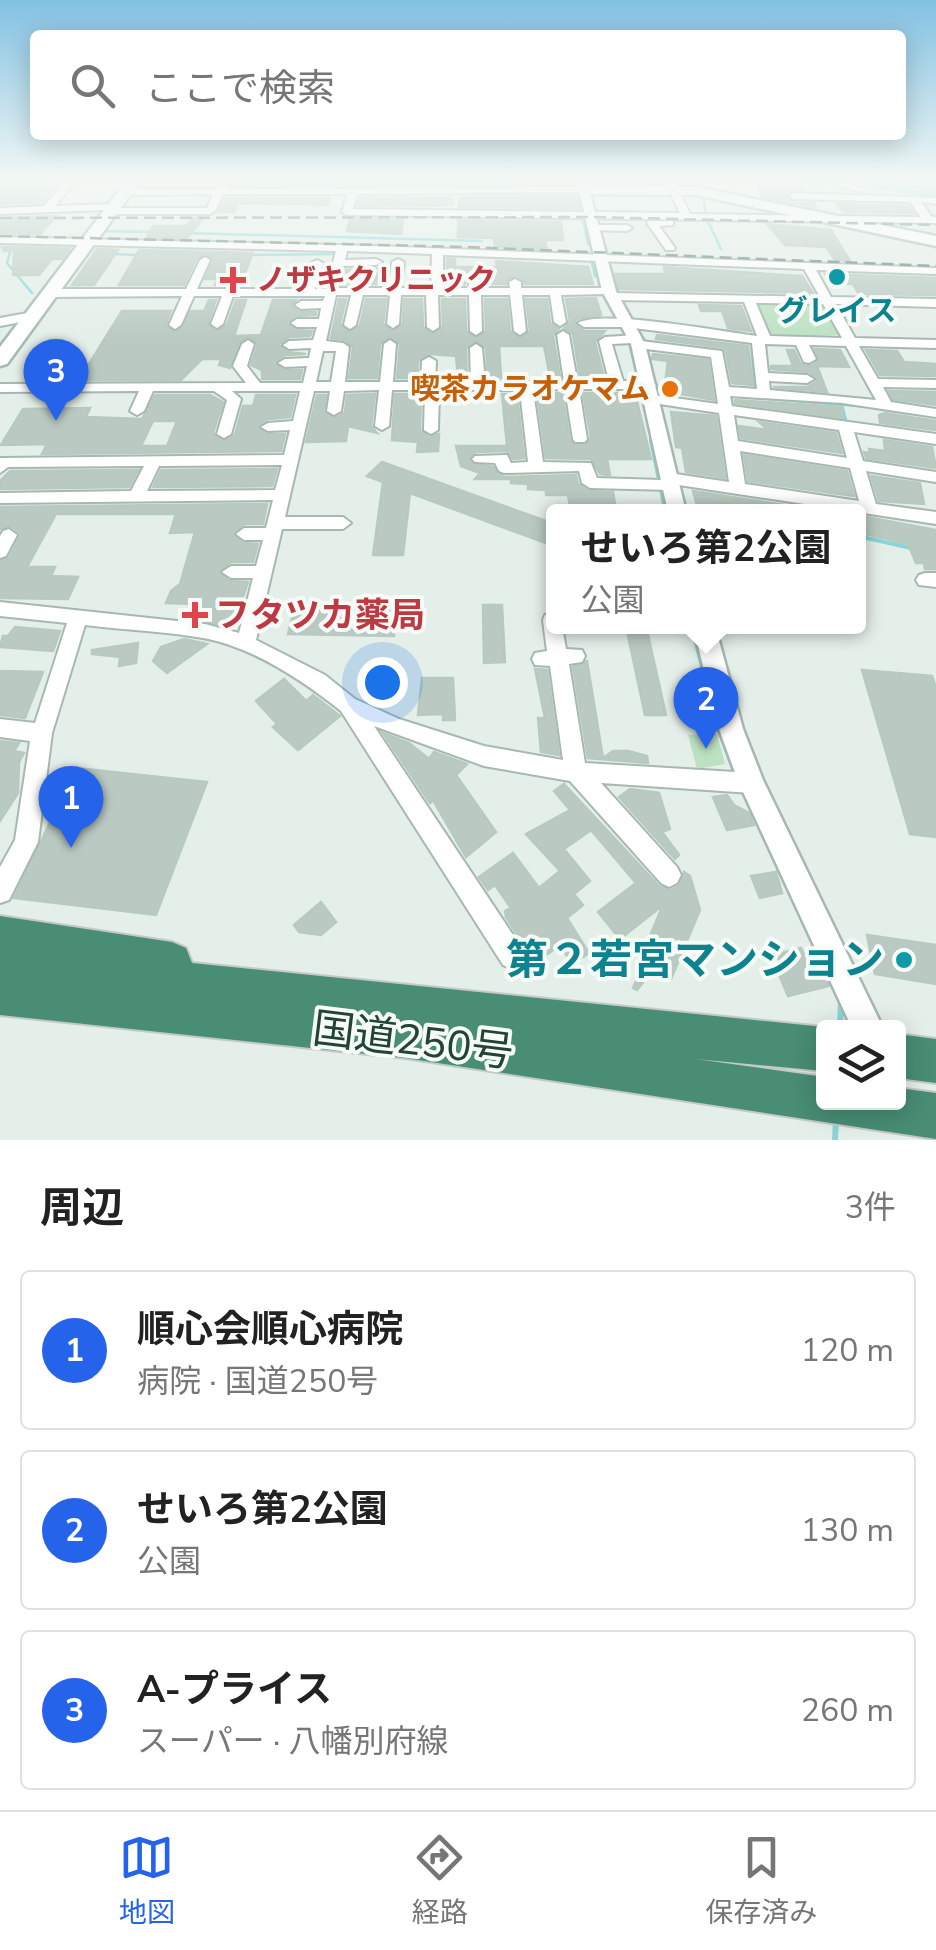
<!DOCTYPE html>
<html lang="ja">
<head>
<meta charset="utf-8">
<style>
	:root { --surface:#fff; --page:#f2f2f2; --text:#222; --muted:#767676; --line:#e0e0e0; --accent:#2563eb }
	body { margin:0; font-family:"Nunito Sans","Noto Sans JP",sans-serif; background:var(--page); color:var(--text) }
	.controls { position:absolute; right:30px; bottom:30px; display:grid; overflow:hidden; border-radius:10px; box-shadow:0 5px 25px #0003 }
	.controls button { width:90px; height:90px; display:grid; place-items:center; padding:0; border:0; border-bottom:2px solid var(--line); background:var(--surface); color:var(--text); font:50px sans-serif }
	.you { position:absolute; left:382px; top:682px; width:35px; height:35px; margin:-25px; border:8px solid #fff; border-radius:50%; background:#1a73e8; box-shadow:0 0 0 15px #1a73e833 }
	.badge { display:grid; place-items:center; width:65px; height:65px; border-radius:50%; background:var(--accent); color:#fff; font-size:32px; font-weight:700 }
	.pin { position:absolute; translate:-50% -82px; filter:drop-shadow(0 2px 5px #0008) }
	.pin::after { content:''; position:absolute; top:52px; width:35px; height:30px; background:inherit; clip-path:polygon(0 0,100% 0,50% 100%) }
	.popup { position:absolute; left:546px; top:504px; width:320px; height:130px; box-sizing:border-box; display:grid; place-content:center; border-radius:10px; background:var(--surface); filter:drop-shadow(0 2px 8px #0005); font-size:32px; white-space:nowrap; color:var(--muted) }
	.popup b { font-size:38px; color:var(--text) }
	.popup::after { content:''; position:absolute; left:50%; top:100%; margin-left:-20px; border:20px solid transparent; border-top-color:var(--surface) }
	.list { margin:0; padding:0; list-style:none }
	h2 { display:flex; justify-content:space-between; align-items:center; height:130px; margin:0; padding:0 40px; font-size:42px }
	h2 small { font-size:32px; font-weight:400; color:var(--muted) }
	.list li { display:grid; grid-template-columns:65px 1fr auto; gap:30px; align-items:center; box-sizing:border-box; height:160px; margin:0 20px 20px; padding:0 20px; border:2px solid var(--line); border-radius:10px }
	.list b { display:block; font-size:38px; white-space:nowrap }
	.list p { margin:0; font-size:32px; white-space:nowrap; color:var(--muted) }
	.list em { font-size:32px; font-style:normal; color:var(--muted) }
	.icon { flex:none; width:55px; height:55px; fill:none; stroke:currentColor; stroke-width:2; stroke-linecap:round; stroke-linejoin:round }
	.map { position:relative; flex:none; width:936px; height:1140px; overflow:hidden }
	.search { position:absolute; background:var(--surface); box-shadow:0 5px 25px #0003; left:30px; right:30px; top:30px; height:110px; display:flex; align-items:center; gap:25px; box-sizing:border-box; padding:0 35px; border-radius:10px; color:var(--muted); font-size:38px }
	.sheet { height:670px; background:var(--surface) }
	nav { display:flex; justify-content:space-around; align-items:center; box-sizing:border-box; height:140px; border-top:2px solid var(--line); background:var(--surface); font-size:28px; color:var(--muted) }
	nav a { display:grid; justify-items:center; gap:5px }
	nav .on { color:var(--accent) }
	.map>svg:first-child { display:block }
</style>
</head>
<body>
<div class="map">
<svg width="936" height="1140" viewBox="0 0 936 1140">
	<rect width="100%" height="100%" fill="#e5efe9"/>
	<!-- green -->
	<g fill="#bde2c2">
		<path d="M753,303H819L827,306L843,335L770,337Z"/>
		<path d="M717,734L725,764L697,769L688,735Z"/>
	</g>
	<!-- water -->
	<path fill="#89d5d8" d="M827,180H879L936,187V199Z"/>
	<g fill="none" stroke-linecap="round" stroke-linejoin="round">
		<!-- stream-far3 -->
		<g stroke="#89d5d8" stroke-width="2.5">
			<path d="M701,180L706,217L721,249"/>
			<path d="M577,190L588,244"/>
			<path d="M101,231L152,232"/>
			<path d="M186,233L482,241"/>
			<path d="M13,241L7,263L32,293"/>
			<path d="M112,254L137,255"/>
			<path d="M252,255L337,254"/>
			<path d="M591,259L595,276"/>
			<path d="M747,342H751L755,388"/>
			<path d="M629,343L639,381"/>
			<path d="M641,395L650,432"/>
			<path d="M756,398L872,407"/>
			<path d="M842,405L846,420"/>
		</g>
		<!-- stream-far2 -->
		<g stroke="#89d5d8" stroke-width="4">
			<path d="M651,440L665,510"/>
			<path d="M858,536L911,548"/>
		</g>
		<!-- stream-far1 -->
		<g stroke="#89d5d8" stroke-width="5">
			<path d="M692,626L715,715"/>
			<path d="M719,729L736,776"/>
		</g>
		<!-- stream -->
		<g stroke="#89d5d8" stroke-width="6">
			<path d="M840,1028L841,1002"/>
			<path d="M835,1140L836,1120"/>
		</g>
	</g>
	<!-- building -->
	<g fill="#bacac2" stroke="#b7cabf" stroke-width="2.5" fill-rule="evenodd">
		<path d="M47,180H62L42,202L0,204V181Z"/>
		<path d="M227,180H324L335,181L334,185H231Z"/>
		<path d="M756,181L800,182L805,190H792L785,197L794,203H814L816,207L763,197Z"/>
		<path d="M576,196L579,208L459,207V197Z"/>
		<path d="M453,197V204L436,206L358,205L360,198Z"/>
		<path d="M225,198H330L328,205L239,203L234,212H219Z"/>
		<path d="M837,204L908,206L914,213L843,212Z"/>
		<path d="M56,216L40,234L0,233V218Z"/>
		<path d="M192,218H203L187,238L147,237L153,226H187Z"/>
		<path d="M350,219L403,220L401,234L347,231Z"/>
		<path d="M458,220L561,222L563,240H545L547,249L495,247L494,238L458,237Z"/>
		<path d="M767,224L831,230L850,261L835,260L826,247L785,245Z"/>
		<path d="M2,247L70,248L62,259H52L39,275H13L14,250L4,251Z"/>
		<path d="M97,249L118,250L94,285H72Z"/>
		<path d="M139,250L253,253L240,285H215L218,279H205L213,262L207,254L197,258L184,285H119Z"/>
		<path d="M447,259H455V267H497L496,261L588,267L593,284H525L517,276L507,279L506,284H485L477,275L467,278L465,284H447Z"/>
		<path d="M664,267L802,276L813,293L619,289L615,274H665Z"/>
		<path d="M378,268L376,284H343L346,270Z"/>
		<path d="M825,274L936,278V295L859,294L853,284H830Z"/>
		<path d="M596,298L601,315L577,319L574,324L584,331H605L595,342L604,377H580L573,334L564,328L570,321L566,299Z"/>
		<path d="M339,299H346L340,324L348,332L360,326L366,299H386L383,324L391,331L403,324L404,299H422L423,327L431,334L443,327L442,299H465L466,331L474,338L486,331L485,299H507L510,331L518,338L530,331L526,299H547L550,323L559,329L553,336L560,377H550L544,346H499L501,378H488L486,348L474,341L466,348L467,378H458L456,356L431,354L418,361L417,378H397L400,344L388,337L380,344L377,378H349L353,347L345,340L331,338Z"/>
		<path d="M209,300H216L208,323L215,331L227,325L236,300H246L234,336L261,335L273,300H296L291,306L299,312H316V315L295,316L287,322L295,330L312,331L310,336L289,337L279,344L287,352L306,354L285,355L274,362L283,370H302L300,379H262V370L251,365L258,343L246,337L239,343L230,368L219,365L221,359H202L181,380H79L122,311H171L165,326L177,332L191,311H204Z"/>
		<path d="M699,305L741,306L751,331L728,328L722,311H701Z"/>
		<path d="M657,335L748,346L753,385L732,383L725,348L656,339Z"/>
		<path d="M815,349L840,350L849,367L817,366L827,392L773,387H807L816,382L818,378L809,372L771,369V366H793L787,350H794L801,364L811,366L820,360Z"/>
		<path d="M866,350L897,351L904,362L936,364V376L880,375Z"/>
		<path d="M653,354L708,360L714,400L664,391L668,361L652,359Z"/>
		<path d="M889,391L936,392V405L893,399Z"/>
		<path d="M562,393L570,441L585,446L591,438L583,393H635L651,459H607L610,475L600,474L591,459L546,458L537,394Z"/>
		<path d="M375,394L371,426L377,433L348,426L346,441L306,442L317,395H326L324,413L336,418L345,412L347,395Z"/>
		<path d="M395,394H421L420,430L429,437L439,434L438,451L417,452L418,442L392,440Z"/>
		<path d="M502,394H517L524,458L513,459L507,451L475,452L469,462L493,467L504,477L576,475L578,484L588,491L613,492L616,510L570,506L568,495H546V490L528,489V484L511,483V479H475L480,473L461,466L456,446H507Z"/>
		<path d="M155,395H210L223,402L213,433L222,441L235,435L243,406H253L256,395H295L290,417L268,419L257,426L266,434H285L281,451L42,454L47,444L1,445L23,409L90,408L86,417L142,419ZM153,421H177L167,446H141Z"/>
		<path d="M735,400L841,407L843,418L735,403Z"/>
		<path d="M671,412L716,416L725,478L686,472L682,448L676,447Z"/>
		<path d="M885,413L936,421V430L880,423L879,415Z"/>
		<path d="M759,422L836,433L842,453L741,438L739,426L768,430Z"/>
		<path d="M884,440L932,447L936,468L866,458L864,452L870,453L869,449L885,451Z"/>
		<path d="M744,455L847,471L854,496L748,481Z"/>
		<path d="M382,462L554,524V546L410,493L403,555H373L383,482L367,476Z"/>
		<path d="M277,469L272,486L153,487L161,470Z"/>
		<path d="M138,470L129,487L0,489V481L10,471Z"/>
		<path d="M871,476L920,483L924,504L879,501Z"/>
		<path d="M693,491L829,512H699Z"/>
		<path d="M267,504L263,524H244L232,534L242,543L258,544L253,562H231L218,571L229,581L248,582L233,627L189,618L199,604L166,603L171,591L180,584L195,532L170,533L176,514H56L27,567H55L51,576L78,577L68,599L0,598V561L9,558L21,534L11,526L0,529V507Z"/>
		<path d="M861,516L936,530V569H925L924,563H916L908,544L862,533Z"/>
		<path d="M295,605L397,608L394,636L288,634Z"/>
		<path d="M483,605H502L505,662L484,663Z"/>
		<path d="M626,626H646L666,715H645Z"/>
		<path d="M15,627L60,631L53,651L0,647L3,636H8Z"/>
		<path d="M184,639L207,644L167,673L153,661L161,647Z"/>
		<path d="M138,643L136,663L119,666L120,657L92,654V650Z"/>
		<path d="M587,661L603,758L613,751H628L647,756L648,763L588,758L573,667Z"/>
		<path d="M535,669L547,670L559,755L541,752L538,718H545Z"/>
		<path d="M862,670L932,676L936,687V837L910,834Z"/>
		<path d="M0,671L43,672L25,718L0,715Z"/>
		<path d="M422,678H453L455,720H443V714L418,715Z"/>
		<path d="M284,679L306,701L313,695L340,716L298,750L273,727L277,724L256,701Z"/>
		<path d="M383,733L409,743L429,759L434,752L467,764L456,775L496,832L466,857L433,800L430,803Z"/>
		<path d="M0,741L19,743L14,751L24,753L19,762L18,793L0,821Z"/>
		<path d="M76,768L207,782L156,915L14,898Z"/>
		<path d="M564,784L659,886L671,890L680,885L684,872L690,876L700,910L671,979L652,971L637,990L633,988L643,966L639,962L663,905L620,939L598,912L636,883L591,830L564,849L590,881L574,894L583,905L567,918L589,953L572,964L560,945L535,963L506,917L505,911L511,908L495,885L488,890L479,877L513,853L539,888L560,871L526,834L570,810L554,791Z"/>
		<path d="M630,789L659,793L670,829L662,832L679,855L675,859L619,797Z"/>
		<path d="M727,795L734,805L749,813L754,825L727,830L713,797Z"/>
		<path d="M776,872L782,893L760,898L751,876Z"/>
		<path d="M321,902L336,922L321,935L299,932L294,925Z"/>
		<path d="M867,935L936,945V984L875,974Z"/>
		<path d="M801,948L807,960L815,958L829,986L788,996L777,970L783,969L776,954Z"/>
	</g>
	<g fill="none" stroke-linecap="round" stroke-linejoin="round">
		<!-- minor casing -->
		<g stroke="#a7b8b0" stroke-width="4">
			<g id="minor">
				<path d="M67,180H77L55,206L113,204L117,208H207L213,194L125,195L120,192L125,189H216L223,182L228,185L226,189L584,187L589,190L587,192L357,194L353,209L680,213L664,180H674L690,214L921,217L910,202L794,199L789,196L794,193L936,198V204L921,202L932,217H936V223L347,215L342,212L347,194H223L215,211L210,214H109L105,210L0,214V208L44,206Z"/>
				<path d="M818,180H835L866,189L861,192Z"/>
				<path d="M648,221H673V225L659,226L675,248L674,250H666L647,223Z"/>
				<path d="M593,225H627L632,228L627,231L589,230V226Z"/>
				<path d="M0,237L378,246L936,268V274L816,270L831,297L936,299V307L836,304L855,338L936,340V348L859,346L878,379L936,380V388L883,387L891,402L936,409V417L842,403L730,396L732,406L936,434V444L854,432L863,461L936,472V482L866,471L876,504L936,512V524L679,485L671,490L590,488L582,483L579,471L504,473L499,471L495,463L475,462L472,459L475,456L507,455L511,463L528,462L520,390H439L438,430L431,434L424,430L425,390H392L389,426L382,430L375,426L379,390L344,391L341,411L334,415L327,411L330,391H314L285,517H343L351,523L343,529H282L256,640L325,675L355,699L399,719L484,746L563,760L550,666L535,665L532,659L535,653L547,651L543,620L545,615L552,613L554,626H562L566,649L582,650L585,656L582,662L569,664L585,763L752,773L760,776L763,783L760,790L752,793L601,783L677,867L681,875L677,883L669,887L661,883L570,781L484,766L374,726L521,947L525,956L521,965L512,969L503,965L341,711C302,680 253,647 203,638C164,631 124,630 85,625L52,733L38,842L9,900L0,903V867L15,840L30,741L0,737V719L35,723L67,623L0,616V602L205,624L239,633L253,578H231L222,572L231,566H256L263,540H244L236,534L244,528H266L273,500L0,503V493L131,491L144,466L8,467L0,473V458L284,455L290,430L268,431L261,427L268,423L293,421L300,391H232L241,399L231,434L224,438L217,434L227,400L214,391H153L144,411L137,415L130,411L139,391L0,392V384L246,383L233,366L242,344L248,340L254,344L247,366L260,383H303L307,366L285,367L278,363L285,359L309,358L311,348L289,349L283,345L289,341L313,340L317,327H297L291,323L297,319H319L321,308L301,309L295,305L301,301H323L325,296H233L223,324L217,328L211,324L222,296H194L181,325L175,329L169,325L182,296L50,297L44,293L50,289H186L200,260L205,257L210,260L197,289H304L311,263L317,260L323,263L315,289H326L336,251L0,243ZM347,251L432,254L431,288H400L404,262L398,259L392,262L389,288H338L343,266L376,265L382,262L376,259L345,260ZM443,255L804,269L820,297L614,293L613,289L609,288H521V282L515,279L509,282L510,288H481V281L475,278L469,281V288H443ZM607,294L608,298L612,300L744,302L757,336C723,332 603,309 578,323L584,327H626L752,343L757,389L729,387L722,351L641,341L640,336L636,335L605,337L599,341L609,381H577L569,335L563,331L557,335L564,381L485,382L482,348L476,344L470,348L471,382H435L436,361L429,357L422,361L421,382H393L396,344L390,340L384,344L380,382H345L349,347L343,343L326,341L336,295H351L344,325L350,329L356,325L363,295H390L387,324L393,328L399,324L401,295H426L427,327L433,331L439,327L438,295H469L470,331L476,335L482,331L481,295H510L514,331L520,335L526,331L522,295H550L554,322L560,326L566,322L561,295ZM756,303L823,304L842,338L770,336ZM632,343L638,348L711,357L718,404L653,395L646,399L653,403L719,413L729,482L669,473L663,474L662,480L597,478L591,463L543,462L533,390L565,389L573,439L575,442H585L587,439L579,389H649L656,385L649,381H623L612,344ZM765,344L796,345L804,362L809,363L816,359L809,345L846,346L876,400L770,390L769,381L807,383L814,379L807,375L768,373ZM323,351H336L331,382H316ZM734,415L839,430L847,458L738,441ZM740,451L850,468L859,501L745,484ZM282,465L275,490L147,491L159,466Z"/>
				<path d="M33,312L37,313V319L0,326V318Z"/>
				<path d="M9,529L17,535L6,556L0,558V536L3,531Z"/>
				<path d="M925,573H936V587L919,585L916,580L919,575Z"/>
			</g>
		</g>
		<!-- tertiary casing -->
		<g stroke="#a7b8b0" stroke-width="5">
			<g id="tertiary">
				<path d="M584,187L589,190L616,291L645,344L686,512H668L631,344L602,291L579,190Z"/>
				<path d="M693,626H715L743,729L763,780L883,1028H852L739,783L719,729Z"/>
			</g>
		</g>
		<!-- secondary casing -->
		<g stroke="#a2bcb0" stroke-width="5">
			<g id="secondary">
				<path d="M127,180H141L7,364L0,366V347Z"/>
				<path d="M575,180H589L590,186L696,187L936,236V246L696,195L584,194L577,190Z"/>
			</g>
		</g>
		<!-- trunk casing -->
		<g stroke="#c1cac7" stroke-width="4">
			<g id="trunk">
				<path d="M0,916L172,942L186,948L192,963L824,1027V1071L696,1059L824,1077V1102H898V1088L936,1093V1139L405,1058L0,1015Z"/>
				<path d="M898,1034L936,1039V1083L898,1078Z"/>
			</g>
		</g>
		<!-- minor -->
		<use href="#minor" fill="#fff" fill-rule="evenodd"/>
		<!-- tertiary -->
		<use href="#tertiary" fill="#fff" fill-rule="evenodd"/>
		<!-- secondary -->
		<use href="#secondary" fill="#fff" fill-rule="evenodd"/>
		<!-- trunk -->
		<use href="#trunk" fill="#488d74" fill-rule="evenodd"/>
		<!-- rail -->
		<g stroke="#5d7e71" stroke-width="2.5" stroke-dasharray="12 6" stroke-linecap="butt">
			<path d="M0,218L591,217L936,225"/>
			<path d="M0,236L467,247L936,266"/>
		</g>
	</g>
	<!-- sky -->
	<linearGradient id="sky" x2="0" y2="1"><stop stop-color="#82c1e2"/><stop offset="0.53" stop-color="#f3f8f5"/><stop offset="1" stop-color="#f3f8f5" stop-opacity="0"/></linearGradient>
	<rect width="936" height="340" fill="url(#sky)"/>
	<!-- markers -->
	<g fill="#0f9aa8" stroke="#f6fbf8" stroke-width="4">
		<circle cx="837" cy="277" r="10"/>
		<circle cx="904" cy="960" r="10"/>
	</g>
	<g fill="#e0444e" stroke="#f6fbf8" stroke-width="4">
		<path d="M228 265h10v10h10v10h-10v10h-10v-10h-10v-10h10z"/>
		<path d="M190 600h10v10h10v10h-10v10h-10v-10h-10v-10h10z"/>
	</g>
	<circle fill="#e8710a" stroke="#f6fbf8" stroke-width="4" cx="670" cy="389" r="10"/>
	<g text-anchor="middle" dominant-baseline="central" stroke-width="8" stroke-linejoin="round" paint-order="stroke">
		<!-- far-health labels -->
		<g font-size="30" font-weight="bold" fill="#be3a42" stroke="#f6fbf8" text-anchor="start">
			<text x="256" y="280">ノザキクリニック</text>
		</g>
		<!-- far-culture labels -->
		<g font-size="30" font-weight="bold" fill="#0d838f" stroke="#f6fbf8">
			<text x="837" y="311">グレイス</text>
		</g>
		<!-- far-food labels -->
		<g font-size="30" font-weight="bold" fill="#c56008" stroke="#f6fbf8" text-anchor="end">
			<text x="650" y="389">喫茶カラオケマム</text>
		</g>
		<!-- health labels -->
		<g font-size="35" font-weight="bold" fill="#be3a42" stroke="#f6fbf8" text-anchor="start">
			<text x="215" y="615">フタツカ薬局</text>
		</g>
		<!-- near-culture labels -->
		<g font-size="42" font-weight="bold" fill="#0d838f" stroke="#f6fbf8" text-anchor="end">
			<text x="884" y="960">第２若宮マンション</text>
		</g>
		<!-- near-street labels -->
		<g font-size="42" fill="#224336" stroke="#f6fbf8">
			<text transform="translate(413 1041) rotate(7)">国道250号</text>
		</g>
	</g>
</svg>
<div class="controls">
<button><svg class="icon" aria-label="layers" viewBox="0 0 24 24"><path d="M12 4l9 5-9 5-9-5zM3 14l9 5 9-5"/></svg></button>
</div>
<div class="you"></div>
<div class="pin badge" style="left:71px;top:848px">1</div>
<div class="pin badge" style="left:706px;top:749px">2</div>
<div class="popup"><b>せいろ第2公園</b>公園</div>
<div class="pin badge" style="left:56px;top:421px">3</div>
<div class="search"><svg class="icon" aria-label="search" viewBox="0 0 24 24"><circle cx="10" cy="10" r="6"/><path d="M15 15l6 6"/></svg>ここで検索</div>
</div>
<section class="sheet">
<h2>周辺<small>3件</small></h2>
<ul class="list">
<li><span class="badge">1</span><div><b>順心会順心病院</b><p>病院 · 国道250号</p></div><em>120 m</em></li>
<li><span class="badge">2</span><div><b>せいろ第2公園</b><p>公園</p></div><em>130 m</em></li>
<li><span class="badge">3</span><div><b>A-プライス</b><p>スーパー · 八幡別府線</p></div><em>260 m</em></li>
</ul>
</section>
<nav>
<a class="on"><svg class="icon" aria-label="map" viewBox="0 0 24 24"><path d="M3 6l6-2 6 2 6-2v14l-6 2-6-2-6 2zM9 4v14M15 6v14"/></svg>地図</a>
<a><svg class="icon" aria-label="directions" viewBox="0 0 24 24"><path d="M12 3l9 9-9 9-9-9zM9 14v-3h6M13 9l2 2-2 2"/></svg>経路</a>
<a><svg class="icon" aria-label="saved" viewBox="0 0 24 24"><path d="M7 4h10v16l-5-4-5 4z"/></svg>保存済み</a>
</nav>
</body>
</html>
